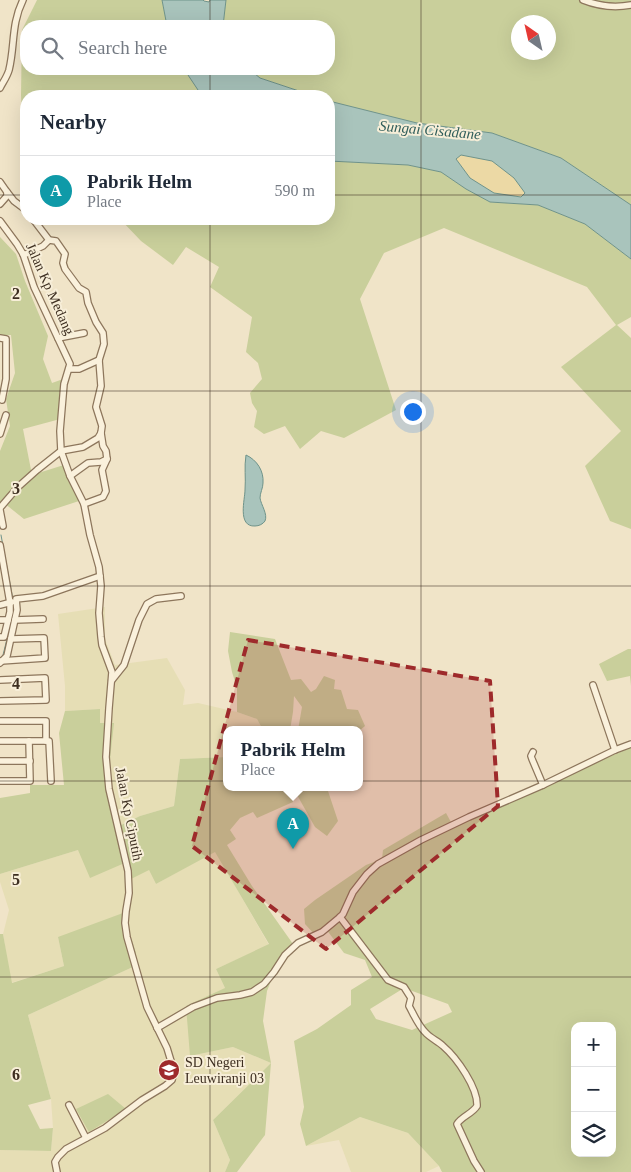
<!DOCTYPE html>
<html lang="en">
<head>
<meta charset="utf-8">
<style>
	:root { --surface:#fff; --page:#f6f6f7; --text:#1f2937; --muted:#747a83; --line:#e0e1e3; --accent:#9e2a2b }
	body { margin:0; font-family:"Times New Roman",serif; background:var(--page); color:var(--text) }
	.controls { position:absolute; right:15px; bottom:15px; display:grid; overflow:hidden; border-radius:10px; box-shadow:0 5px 20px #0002 }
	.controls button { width:45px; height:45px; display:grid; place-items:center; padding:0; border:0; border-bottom:1px solid var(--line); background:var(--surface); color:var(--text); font:25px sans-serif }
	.compass { position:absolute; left:511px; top:15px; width:45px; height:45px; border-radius:50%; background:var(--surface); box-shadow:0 5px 20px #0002; rotate:326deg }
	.you { position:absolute; left:412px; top:411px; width:18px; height:18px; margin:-12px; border:4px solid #fff; border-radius:50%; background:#1a73e8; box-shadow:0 0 0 8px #1a73e833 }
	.badge { display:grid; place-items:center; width:32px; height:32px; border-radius:50%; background:var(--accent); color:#fff; font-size:16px; font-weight:700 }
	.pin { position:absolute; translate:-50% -41px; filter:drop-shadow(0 1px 2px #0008) }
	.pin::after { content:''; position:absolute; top:26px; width:18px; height:15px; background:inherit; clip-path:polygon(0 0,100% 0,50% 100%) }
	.popup { position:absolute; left:223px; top:726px; width:140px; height:65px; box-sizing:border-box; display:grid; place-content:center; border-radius:10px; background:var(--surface); filter:drop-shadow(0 1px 4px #0005); font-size:16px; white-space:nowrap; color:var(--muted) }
	.popup b { font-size:19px; color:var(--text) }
	.popup::after { content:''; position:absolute; left:50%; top:100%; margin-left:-10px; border:10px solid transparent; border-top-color:var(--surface) }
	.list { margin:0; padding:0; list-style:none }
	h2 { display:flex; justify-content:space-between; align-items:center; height:65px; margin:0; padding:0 20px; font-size:21px }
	h2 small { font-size:16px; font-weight:400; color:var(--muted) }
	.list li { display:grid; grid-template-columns:32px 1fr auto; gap:15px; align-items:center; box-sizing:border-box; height:70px; padding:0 20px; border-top:1px solid var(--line) }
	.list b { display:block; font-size:19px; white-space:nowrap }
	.list p { margin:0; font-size:16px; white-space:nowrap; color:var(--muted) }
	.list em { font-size:16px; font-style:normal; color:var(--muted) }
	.icon { flex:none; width:28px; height:28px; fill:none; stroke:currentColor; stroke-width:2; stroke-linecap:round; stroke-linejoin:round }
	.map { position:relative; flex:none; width:631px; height:1172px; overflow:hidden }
	.search { position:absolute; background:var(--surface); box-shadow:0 5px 20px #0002; left:20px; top:20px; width:315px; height:55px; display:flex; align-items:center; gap:12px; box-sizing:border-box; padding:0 18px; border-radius:20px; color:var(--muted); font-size:19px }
	.panel { position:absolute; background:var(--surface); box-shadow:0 5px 20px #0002; left:20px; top:90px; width:315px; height:135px; border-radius:20px }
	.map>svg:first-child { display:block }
</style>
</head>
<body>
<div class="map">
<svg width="631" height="1172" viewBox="0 0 631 1172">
	<rect width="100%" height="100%" fill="#f0e4c8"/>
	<!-- farmland -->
	<g fill="#e6deb5">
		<path d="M105,607V639L115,665L167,658L185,690L183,705L198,703L237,712L257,719L263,730H227V757L180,759L174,806L140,816L119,826L108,778L113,723H100V709L65,711V686L58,614Z"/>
		<path d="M78,850L127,862L149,870L156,884L215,851L269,945L216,969L225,988L190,1056L233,1047L271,1063L213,1120L230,1160L225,1172H0V1150L51,1151L53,1128L51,1099L28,1015L135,966L58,937L64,966L11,983L3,934L9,910L0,882V874Z"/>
		<path d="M360,1117L408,1133L439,1166L426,1172H351L339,1140L306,1146Z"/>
	</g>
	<!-- green -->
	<g fill="#c9cf9b" fill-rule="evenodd">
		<path d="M37,0H162L167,26H26V69H184L202,96H26V135L22,118L21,95L22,30Z"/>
		<path d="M226,0H631V205L561,158L492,133L417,123L329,101V96H314L260,78L249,69H329V26H223ZM518,22H548V52H518Z"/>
		<path d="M329,161L408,165L441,172L466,189L490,202L538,205L585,224L631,259V317L617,325L631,338V529L610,521L585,466L621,431L561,367L616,325L587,287L444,228L384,253L360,299L396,410L344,438L321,431L300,449L285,426L264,434L254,427L257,411L252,403L250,393L262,379L258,363L246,352L252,317L210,287L219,267L186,247L173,265L141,241L120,219H329Z"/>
		<path d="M0,237L16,254L25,281L48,336L43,359L52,383L66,378L64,418L23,429L32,475L67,464L79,501L24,519L4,503L0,505V451L10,426L6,399L15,373L11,335H0Z"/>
		<path d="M230,632L275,639L291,680L301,679L311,692L316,689L324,676L335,680L334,689L341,690L347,709L358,710L365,726L359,731L298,730L302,707L294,696L293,712L290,730H263L257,719L237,712V688L232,672L228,651Z"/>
		<path d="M628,649H631V686L630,676L607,681L599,664Z"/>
		<path d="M100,709V723H114L108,778L119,826L140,816L174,806L180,759L227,757V788H291L293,802L257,818L253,812L240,818L230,830L236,839L227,845L252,886L293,944L280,958L267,991L263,1021L271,1063L265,1135L237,1172H225L230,1160L213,1120L271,1063L233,1047L190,1056L186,1006L225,988L216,969L269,944L215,852L156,884L149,870L131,879L127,862L90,878L78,850L0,874V798L30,793V785H64L59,733L65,711Z"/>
		<path d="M631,747V1172H442L439,1166L408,1133L360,1117L306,1146L300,1124L304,1107L294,1041L317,1029L351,1005V990L372,977L365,960L344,953L326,929L315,935L305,924L304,909L315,900L366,865L382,859L383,850L446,813L452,824L493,809ZM404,988L448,1004L452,1012L412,1030L376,1019L370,1009ZM575,1026H612V1153H575Z"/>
		<path d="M297,788H327L338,821L327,836L315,827L296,793Z"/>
		<path d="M123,913L136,953L135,966L28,1015L51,1099L28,1105L40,1129L53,1128L51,1151L0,1150V934H3L12,983L64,966L58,937Z"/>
		<path d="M108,1094L126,1109L89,1132L76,1109Z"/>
	</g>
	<!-- sand -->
	<path fill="#ecd9a5" d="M461,155L492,161L514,178L525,193L521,197L494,193L470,178L456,159Z"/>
	<!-- water -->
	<g fill="#a9c4bc" stroke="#6f938a" fill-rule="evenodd">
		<path d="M162,0H203L204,1L209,2L210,0H226L223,26H167Z"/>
		<path d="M184,69H249L260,78L314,96H202Z"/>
		<path d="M329,101L417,123L492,133L561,158L631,205V259L585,224L538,205L490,202L466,189L441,172L408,165L329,161ZM461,155L492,161L514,178L525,193L521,197L494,193L470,178L456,159Z"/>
		<path d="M246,455C257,460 264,471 263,483C263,488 260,493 260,498C261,505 268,514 265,521C263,524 259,526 255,526C237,527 245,499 245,490C246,478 244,467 246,455Z"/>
	</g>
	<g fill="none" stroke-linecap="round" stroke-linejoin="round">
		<!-- stream -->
		<g stroke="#6f938a" stroke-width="1">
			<path d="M1,535L13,600"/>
			<path d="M0,658L3,655L14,611L13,604"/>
		</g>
		<!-- street casing -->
		<g stroke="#8d765c" stroke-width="8">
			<g id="street">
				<path d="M583,0C598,6 614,8 631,5"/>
				<path d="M0,88C3,82 7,77 9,70C15,46 11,24 23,0"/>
				<path d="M0,182L7,192V196L0,204"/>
				<path d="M7,192L14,201L26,210"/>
				<path d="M0,221L17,244L23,254L34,287L70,364L64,384L60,431L61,451L70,476L84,504L90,535L99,567L101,586L99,613L101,637L102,645L112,672L109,708L106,757L109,789L128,871L129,893L126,911L125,923L127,937L147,1007L167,1048L174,1071L172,1080L165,1086L142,1100L105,1128L66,1149L58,1157L55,1162L57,1172"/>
				<path d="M23,254H26L43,246L49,240"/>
				<path d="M0,338L6,339V379L2,400L0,399"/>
				<path d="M58,338L84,333"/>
				<path d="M69,369H79L99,360"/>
				<path d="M0,434L6,415"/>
				<path d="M70,476L88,463L101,462L107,459L106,451L103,446L101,433"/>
				<path d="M84,504L103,497L106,491L102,470L107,459"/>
				<path d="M0,508L18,487L37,470L61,451L83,447L98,438L101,433L102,426L96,407L101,386L99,360L104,344L103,333L96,322L88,303L86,292L79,288L65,269L63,263L65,254L56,241L49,240L33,219"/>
				<path d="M0,510L3,526"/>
				<path d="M0,545L10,603V612L4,637H0"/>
				<path d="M0,605L12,602"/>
				<path d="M0,620H8"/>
				<path d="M15,620L43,619"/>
				<path d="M1,661L45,658L44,638L11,639"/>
				<path d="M0,663L7,656L17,610L16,599L43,596L100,576"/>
				<path d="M0,680L45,678L46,700L0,701"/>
				<path d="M112,680L124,665L139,620L147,604L156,599L181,596"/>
				<path d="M593,685L615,750"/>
				<path d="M0,721H46V741"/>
				<path d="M0,741H49L51,781"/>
				<path d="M533,752L531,756L532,759L543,785"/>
				<path d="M0,761H30"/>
				<path d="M0,781H30L29,741"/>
				<path d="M340,917L388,980L404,987L411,998L409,1006C414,1015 418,1025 425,1032C430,1038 438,1041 443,1046C457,1058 478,1088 477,1106C472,1114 462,1116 457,1124L474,1161L481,1172"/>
				<path d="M157,1028L193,1007L217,998L240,995L252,992L264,984L274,972L285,955L298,943L322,932L340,917L343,914L353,892L367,874L378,864L421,840L469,817L543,785L615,750L631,744"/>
				<path d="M69,1105L86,1138"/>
			</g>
		</g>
		<!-- street -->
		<use href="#street" stroke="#faf1dc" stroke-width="5.5"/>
	</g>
	<!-- marked area -->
	<path fill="#9e2a2b" fill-opacity="0.2" stroke="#9e2a2b" stroke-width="4" stroke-dasharray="10 6" stroke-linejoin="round" d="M248,640L490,681L498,806L326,949L192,846Z"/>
	<!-- grid -->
	<path fill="none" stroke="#3d2e20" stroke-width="1" stroke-opacity="0.55" d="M210,0V26M421,0V1172M210,69V96M0,195H26M329,195H631M210,219V1172M0,391H631M0,586H631M0,781H631M0,977H631"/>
	<!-- icons -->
	<defs>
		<g id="school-disc" transform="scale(1.125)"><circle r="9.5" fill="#9e2a2b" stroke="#f7eed8"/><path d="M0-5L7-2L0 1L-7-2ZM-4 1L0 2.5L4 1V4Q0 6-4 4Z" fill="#fff"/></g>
	</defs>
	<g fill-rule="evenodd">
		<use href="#school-disc" x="169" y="1070"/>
	</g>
	<g text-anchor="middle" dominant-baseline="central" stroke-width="4" stroke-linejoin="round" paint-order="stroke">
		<!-- street labels -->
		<g font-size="14" fill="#3d2e20" stroke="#f7eed8">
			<text transform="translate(50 289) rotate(66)">Jalan Kp Medang</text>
			<text transform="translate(129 814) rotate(79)">Jalan Kp Ciputih</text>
		</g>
		<!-- poi labels -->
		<g font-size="14" fill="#3d2e20" stroke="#f7eed8" text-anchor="start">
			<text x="185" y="1062">SD Negeri<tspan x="185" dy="16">Leuwiranji 03</tspan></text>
		</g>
		<!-- water labels -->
		<g font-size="15" font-style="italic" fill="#2f5d5a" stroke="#f7eed8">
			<text transform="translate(430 130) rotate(5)">Sungai Cisadane</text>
		</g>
	</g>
	<g font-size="16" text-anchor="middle" font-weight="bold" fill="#3d2e20" stroke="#f7eed8" stroke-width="4" stroke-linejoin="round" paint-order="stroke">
		<text x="16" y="299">2</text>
		<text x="16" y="494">3</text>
		<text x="16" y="689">4</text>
		<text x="16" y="885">5</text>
		<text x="16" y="1080">6</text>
	</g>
</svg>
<div class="controls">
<button>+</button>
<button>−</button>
<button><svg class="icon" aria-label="layers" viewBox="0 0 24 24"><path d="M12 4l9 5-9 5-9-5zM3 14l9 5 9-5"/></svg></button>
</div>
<svg class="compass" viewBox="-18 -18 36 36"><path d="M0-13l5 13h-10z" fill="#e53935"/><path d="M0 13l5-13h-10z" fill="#747a83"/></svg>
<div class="you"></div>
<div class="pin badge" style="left:293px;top:849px;background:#0f9aa8">A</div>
<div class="popup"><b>Pabrik Helm</b>Place</div>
<div class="search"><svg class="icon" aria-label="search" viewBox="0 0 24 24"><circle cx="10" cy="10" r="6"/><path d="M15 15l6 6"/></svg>Search here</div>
<section class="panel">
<h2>Nearby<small></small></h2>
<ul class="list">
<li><span class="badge" style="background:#0f9aa8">A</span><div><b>Pabrik Helm</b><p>Place</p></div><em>590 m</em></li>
</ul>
</section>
</div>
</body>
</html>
